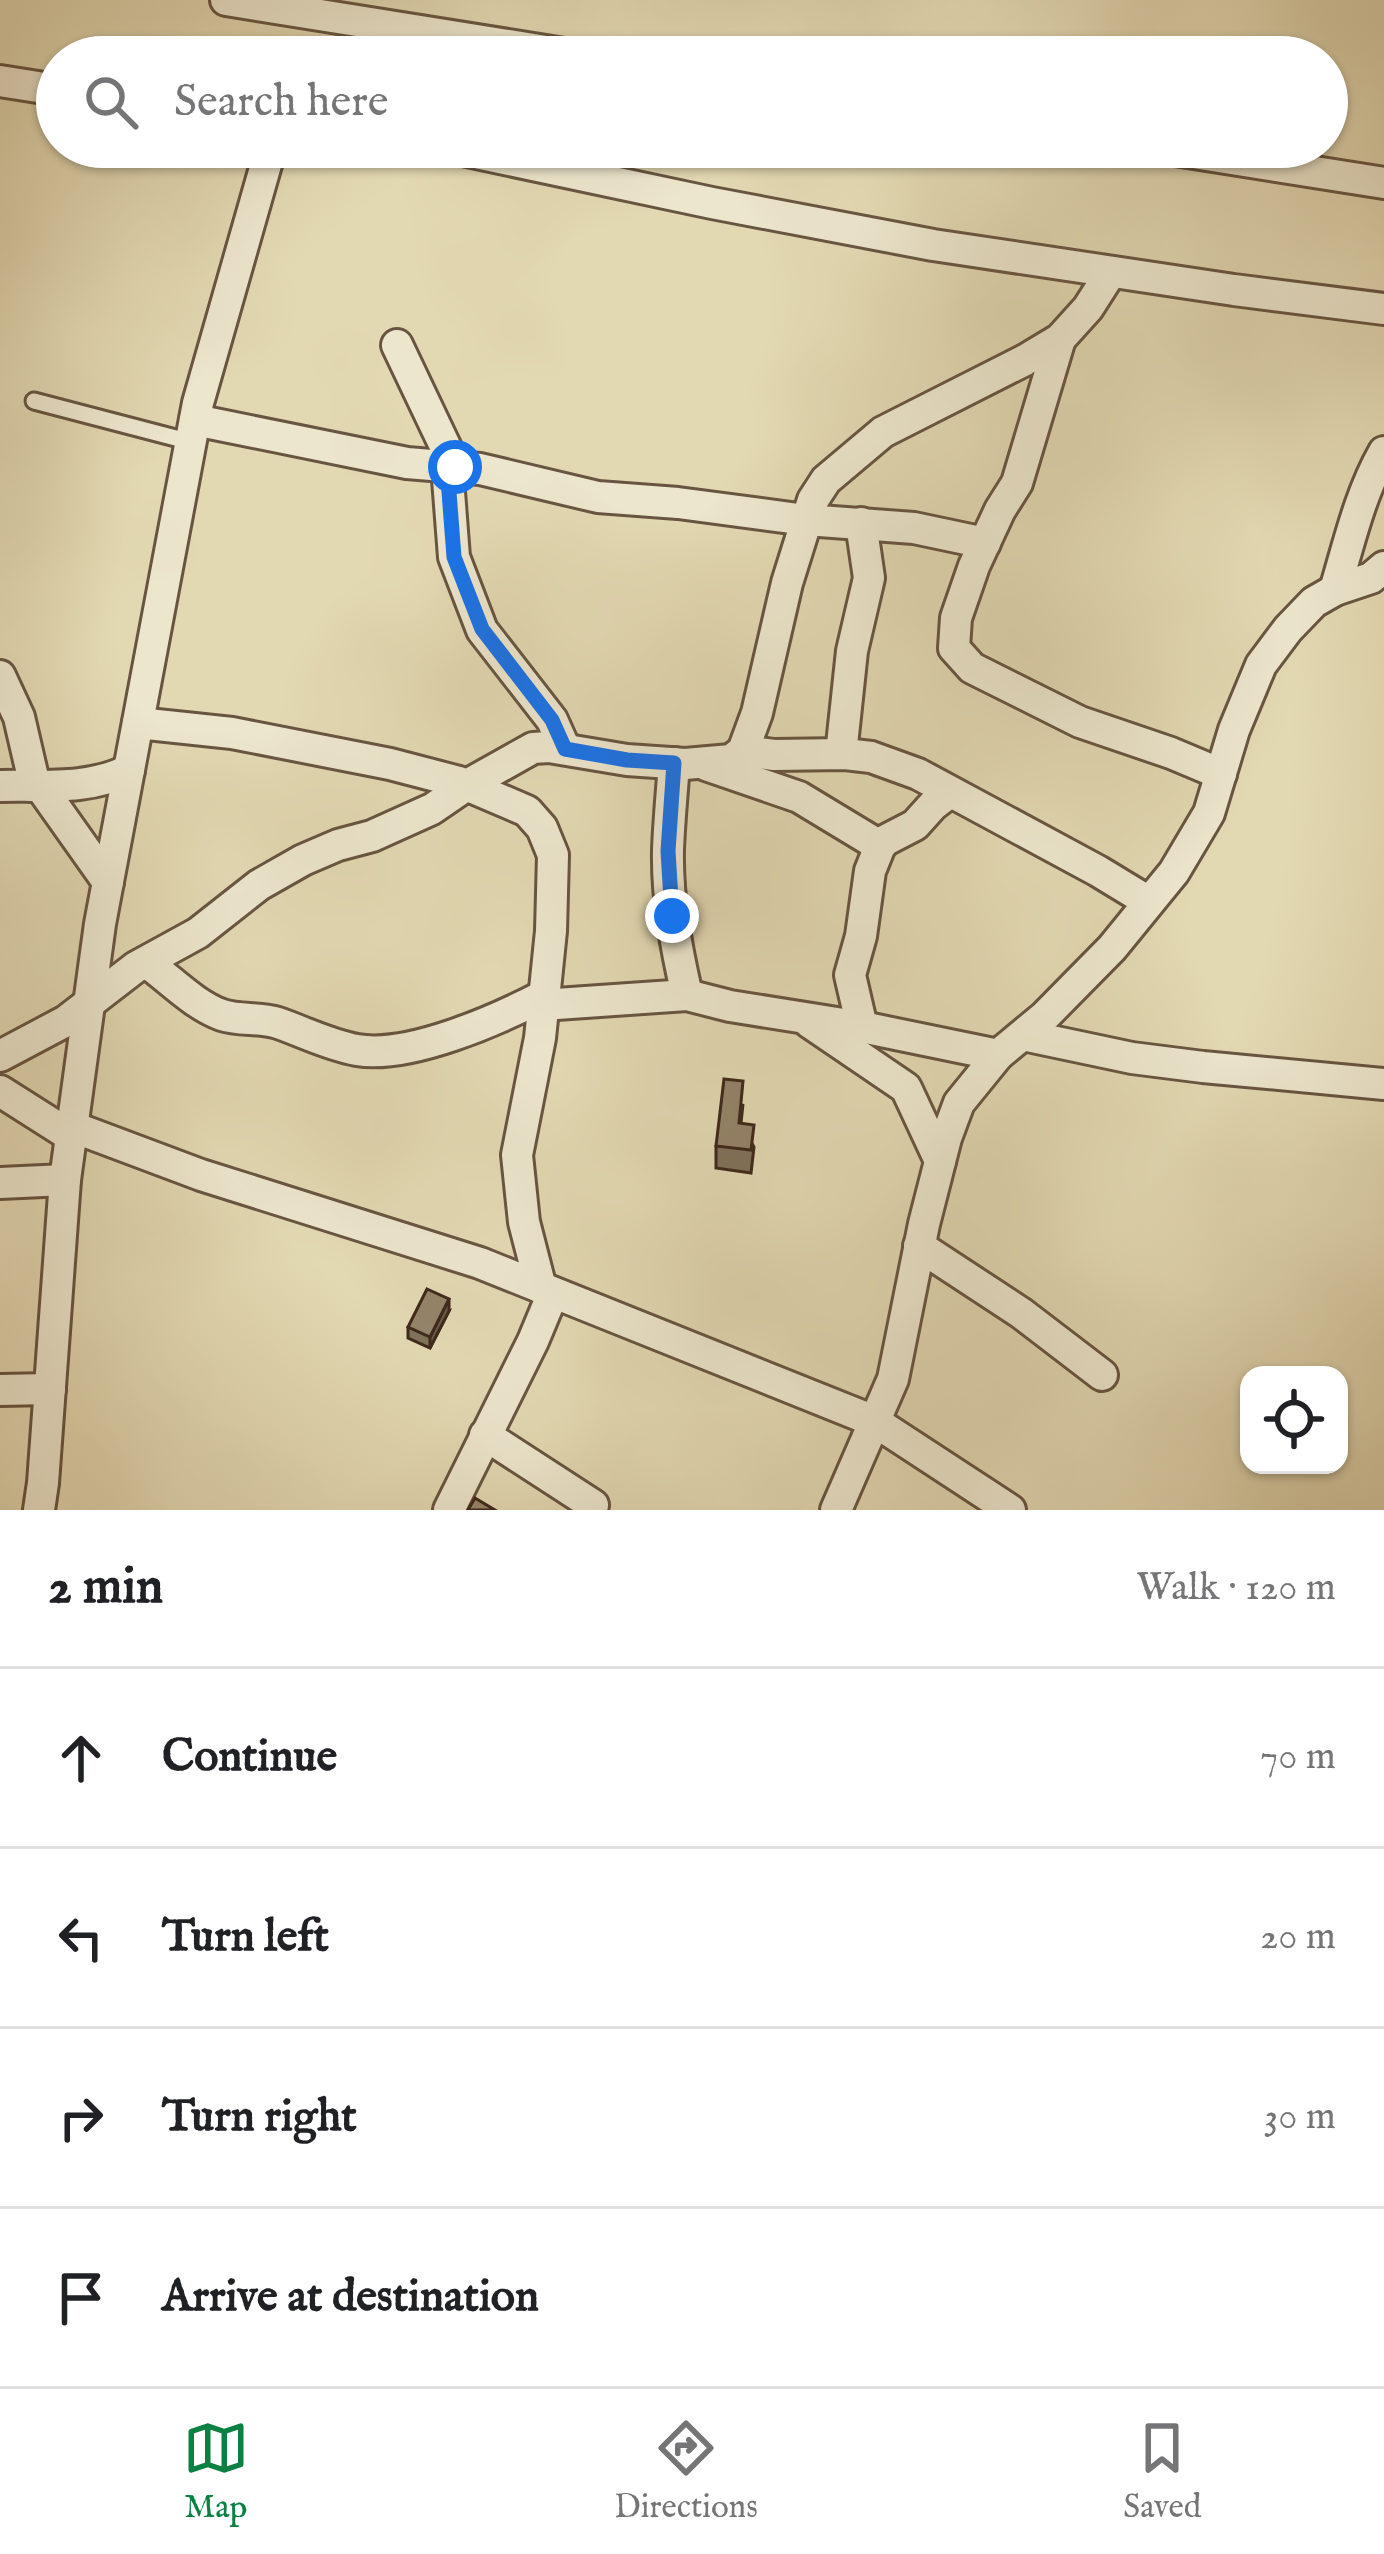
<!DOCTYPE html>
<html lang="en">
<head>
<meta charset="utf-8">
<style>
	:root { --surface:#fff; --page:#f6f6f6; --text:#202124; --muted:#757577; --line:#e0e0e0; --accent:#0b8043 }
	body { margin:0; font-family:"IM FELL English",serif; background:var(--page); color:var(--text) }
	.controls { position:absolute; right:36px; bottom:36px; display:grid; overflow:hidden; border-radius:24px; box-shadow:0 3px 9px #0004 }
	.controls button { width:108px; height:108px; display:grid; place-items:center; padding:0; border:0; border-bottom:3px solid var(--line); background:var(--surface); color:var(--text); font:60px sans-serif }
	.stop { position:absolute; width:36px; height:36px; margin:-27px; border:9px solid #1a73e8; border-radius:50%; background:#fff }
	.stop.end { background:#1a73e8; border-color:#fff; box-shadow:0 3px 12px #0008 }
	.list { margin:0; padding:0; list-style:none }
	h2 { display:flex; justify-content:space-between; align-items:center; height:156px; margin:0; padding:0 48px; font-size:51px }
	h2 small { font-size:39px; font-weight:400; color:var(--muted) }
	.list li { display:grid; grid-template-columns:78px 1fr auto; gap:36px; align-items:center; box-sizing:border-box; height:180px; padding:0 48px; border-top:3px solid var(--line) }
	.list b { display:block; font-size:45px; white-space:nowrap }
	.list em { font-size:39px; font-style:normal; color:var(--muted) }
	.icon { flex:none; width:66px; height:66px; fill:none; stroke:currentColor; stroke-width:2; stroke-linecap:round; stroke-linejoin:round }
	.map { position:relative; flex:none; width:1384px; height:1510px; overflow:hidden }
	.search { position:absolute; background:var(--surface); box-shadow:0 3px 9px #0004; left:36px; right:36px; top:36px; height:132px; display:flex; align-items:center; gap:30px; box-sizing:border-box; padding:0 42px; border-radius:66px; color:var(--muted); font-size:45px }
	.sheet { height:876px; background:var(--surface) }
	nav { display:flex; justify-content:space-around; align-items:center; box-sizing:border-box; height:168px; border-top:3px solid var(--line); background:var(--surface); font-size:33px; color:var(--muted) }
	nav a { display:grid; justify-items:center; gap:6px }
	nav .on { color:var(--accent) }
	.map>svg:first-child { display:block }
</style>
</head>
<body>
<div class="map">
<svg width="1384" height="1510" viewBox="0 0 1384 1510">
	<rect width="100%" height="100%" fill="#e2d8b2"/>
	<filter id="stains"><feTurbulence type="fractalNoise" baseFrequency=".00167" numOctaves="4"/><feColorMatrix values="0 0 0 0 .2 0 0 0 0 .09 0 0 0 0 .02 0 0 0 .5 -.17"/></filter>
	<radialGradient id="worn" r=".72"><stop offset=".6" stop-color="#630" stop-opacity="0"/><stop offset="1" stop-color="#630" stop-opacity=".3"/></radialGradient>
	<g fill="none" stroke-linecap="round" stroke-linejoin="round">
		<!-- lane casing -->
		<g stroke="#685541" stroke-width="21">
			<path id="lane" d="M34,401L191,442"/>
		</g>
		<!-- street casing -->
		<g stroke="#685541" stroke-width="36">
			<g id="street">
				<path d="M226,0L583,57"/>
				<path d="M0,81L57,90"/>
				<path d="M448,147L712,203L933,245L1234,290L1384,309"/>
				<path d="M1156,147L1384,183"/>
				<path d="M1060,339L1017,483L1000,510L974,566L956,618L954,648L972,668L1080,722L1171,753L1221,774"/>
				<path d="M397,345L455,467"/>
				<path d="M195,420L407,463L480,469L598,497L678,503L806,520L914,528L985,543"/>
				<path d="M447,466L454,557L482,630L552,720L565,749"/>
				<path d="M1335,590C1349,543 1360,494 1384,452"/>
				<path d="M0,676L19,717L35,786"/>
				<path d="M138,723L232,733L390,764L459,782L527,811L542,828L553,855L551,931L540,1038L517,1155L524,1222L541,1288"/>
				<path d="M743,751L774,755L845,754L871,757L918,774L1098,871L1149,902"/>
				<path d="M841,754L852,651L869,578L861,523"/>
				<path d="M674,763C672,792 669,821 668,850C667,899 676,947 687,995"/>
				<path d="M706,765L799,797L880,846"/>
				<path d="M0,786C44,785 89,790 129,770"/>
				<path d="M40,786L108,882"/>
				<path d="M146,962C170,979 194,1005 222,1015C240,1021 260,1017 278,1023C304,1032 329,1045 357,1050C409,1059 497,1020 543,996"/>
				<path d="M542,1005L687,995L730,1006L862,1027L998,1055"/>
				<path d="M809,1022L906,1088L940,1161"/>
				<path d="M862,1027L850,975L861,936L870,871L880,846L886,840L915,825L933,805L950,792"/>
				<path d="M1023,1035L1132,1058L1203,1067L1384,1084"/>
				<path d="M0,1056L66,1021L136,967L198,933L259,885L303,860L338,845L372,836L432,809L467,785L533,748L549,747L627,760L685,764L731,760L743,751L757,713L787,583L813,500L826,480L883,432L1025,360L1060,339L1088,308L1111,272"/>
				<path d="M0,1091L71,1136"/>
				<path d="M73,1127L201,1175L480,1263L874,1421L1010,1510"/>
				<path d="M0,1183L65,1180"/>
				<path d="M919,1246L1021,1313L1102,1375"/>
				<path d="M0,1390L50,1389"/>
				<path d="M485,1435L593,1505"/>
				<path d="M39,1510L43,1483L65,1180L100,924L198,403L271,147"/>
				<path d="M449,1510L533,1341L553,1293"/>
				<path d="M836,1510L893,1379L924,1224L946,1138L959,1103L998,1055L1045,1016L1112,948L1174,872L1209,813L1234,730L1261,665L1288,629L1314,602L1335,590L1371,578L1384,567"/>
			</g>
		</g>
		<!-- lane -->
		<use href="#lane" stroke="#ece6cd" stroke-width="15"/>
		<!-- street -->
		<use href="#street" stroke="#ece6cd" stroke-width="30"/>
	</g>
	<!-- wall -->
	<g fill="#7f725b" stroke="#3f291b" stroke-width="3">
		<path d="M743,1104L741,1123L754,1147L751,1173L716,1168V1146Z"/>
		<path d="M449,1311L430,1348L408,1338V1327Z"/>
	</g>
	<!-- shaded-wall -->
	<path fill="#685c4a" stroke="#3f291b" stroke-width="3" d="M449,1299V1311L430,1348V1337Z"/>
	<!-- building -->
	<g fill="#94846a" stroke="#3f291b" stroke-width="3">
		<path d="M724,1079L743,1081L739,1123L754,1125L751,1150L716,1146Z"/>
		<path d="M427,1289L449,1299L430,1337L408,1327Z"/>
		<path d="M475,1498L495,1510H468Z"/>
	</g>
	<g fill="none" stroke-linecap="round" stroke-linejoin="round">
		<!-- route -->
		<path stroke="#1a73e8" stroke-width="15" d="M455,467L447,466L454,557L482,629L552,720L565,749L627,760L674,763L668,851L672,916"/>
	</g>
	<rect width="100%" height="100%" filter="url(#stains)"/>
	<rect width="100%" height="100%" fill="url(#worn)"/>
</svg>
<div class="controls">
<button><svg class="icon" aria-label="locate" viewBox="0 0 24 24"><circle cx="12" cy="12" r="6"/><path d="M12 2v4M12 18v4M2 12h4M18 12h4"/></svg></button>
</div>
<div class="stop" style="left:455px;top:467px"></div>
<div class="stop end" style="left:672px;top:916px"></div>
<div class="search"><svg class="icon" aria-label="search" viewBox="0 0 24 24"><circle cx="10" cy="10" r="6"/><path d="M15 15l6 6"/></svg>Search here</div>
</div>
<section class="sheet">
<h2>2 min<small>Walk · 120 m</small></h2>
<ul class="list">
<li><svg class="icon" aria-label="ahead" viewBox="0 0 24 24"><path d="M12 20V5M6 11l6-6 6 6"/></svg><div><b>Continue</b></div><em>70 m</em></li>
<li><svg class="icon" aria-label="left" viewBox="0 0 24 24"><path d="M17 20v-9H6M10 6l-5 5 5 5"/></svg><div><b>Turn left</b></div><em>20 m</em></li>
<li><svg class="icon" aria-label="right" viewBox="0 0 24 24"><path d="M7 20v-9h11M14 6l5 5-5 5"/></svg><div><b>Turn right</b></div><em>30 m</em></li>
<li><svg class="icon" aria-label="arrive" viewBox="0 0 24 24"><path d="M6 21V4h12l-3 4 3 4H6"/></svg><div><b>Arrive at destination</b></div></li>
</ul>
</section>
<nav>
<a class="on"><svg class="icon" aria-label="map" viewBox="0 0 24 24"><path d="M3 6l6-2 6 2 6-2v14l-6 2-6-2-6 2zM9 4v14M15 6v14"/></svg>Map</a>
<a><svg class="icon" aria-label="directions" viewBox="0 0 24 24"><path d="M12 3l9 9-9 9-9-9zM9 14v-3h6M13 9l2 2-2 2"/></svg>Directions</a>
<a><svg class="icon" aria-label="saved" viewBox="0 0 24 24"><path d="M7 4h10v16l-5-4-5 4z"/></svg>Saved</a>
</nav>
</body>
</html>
